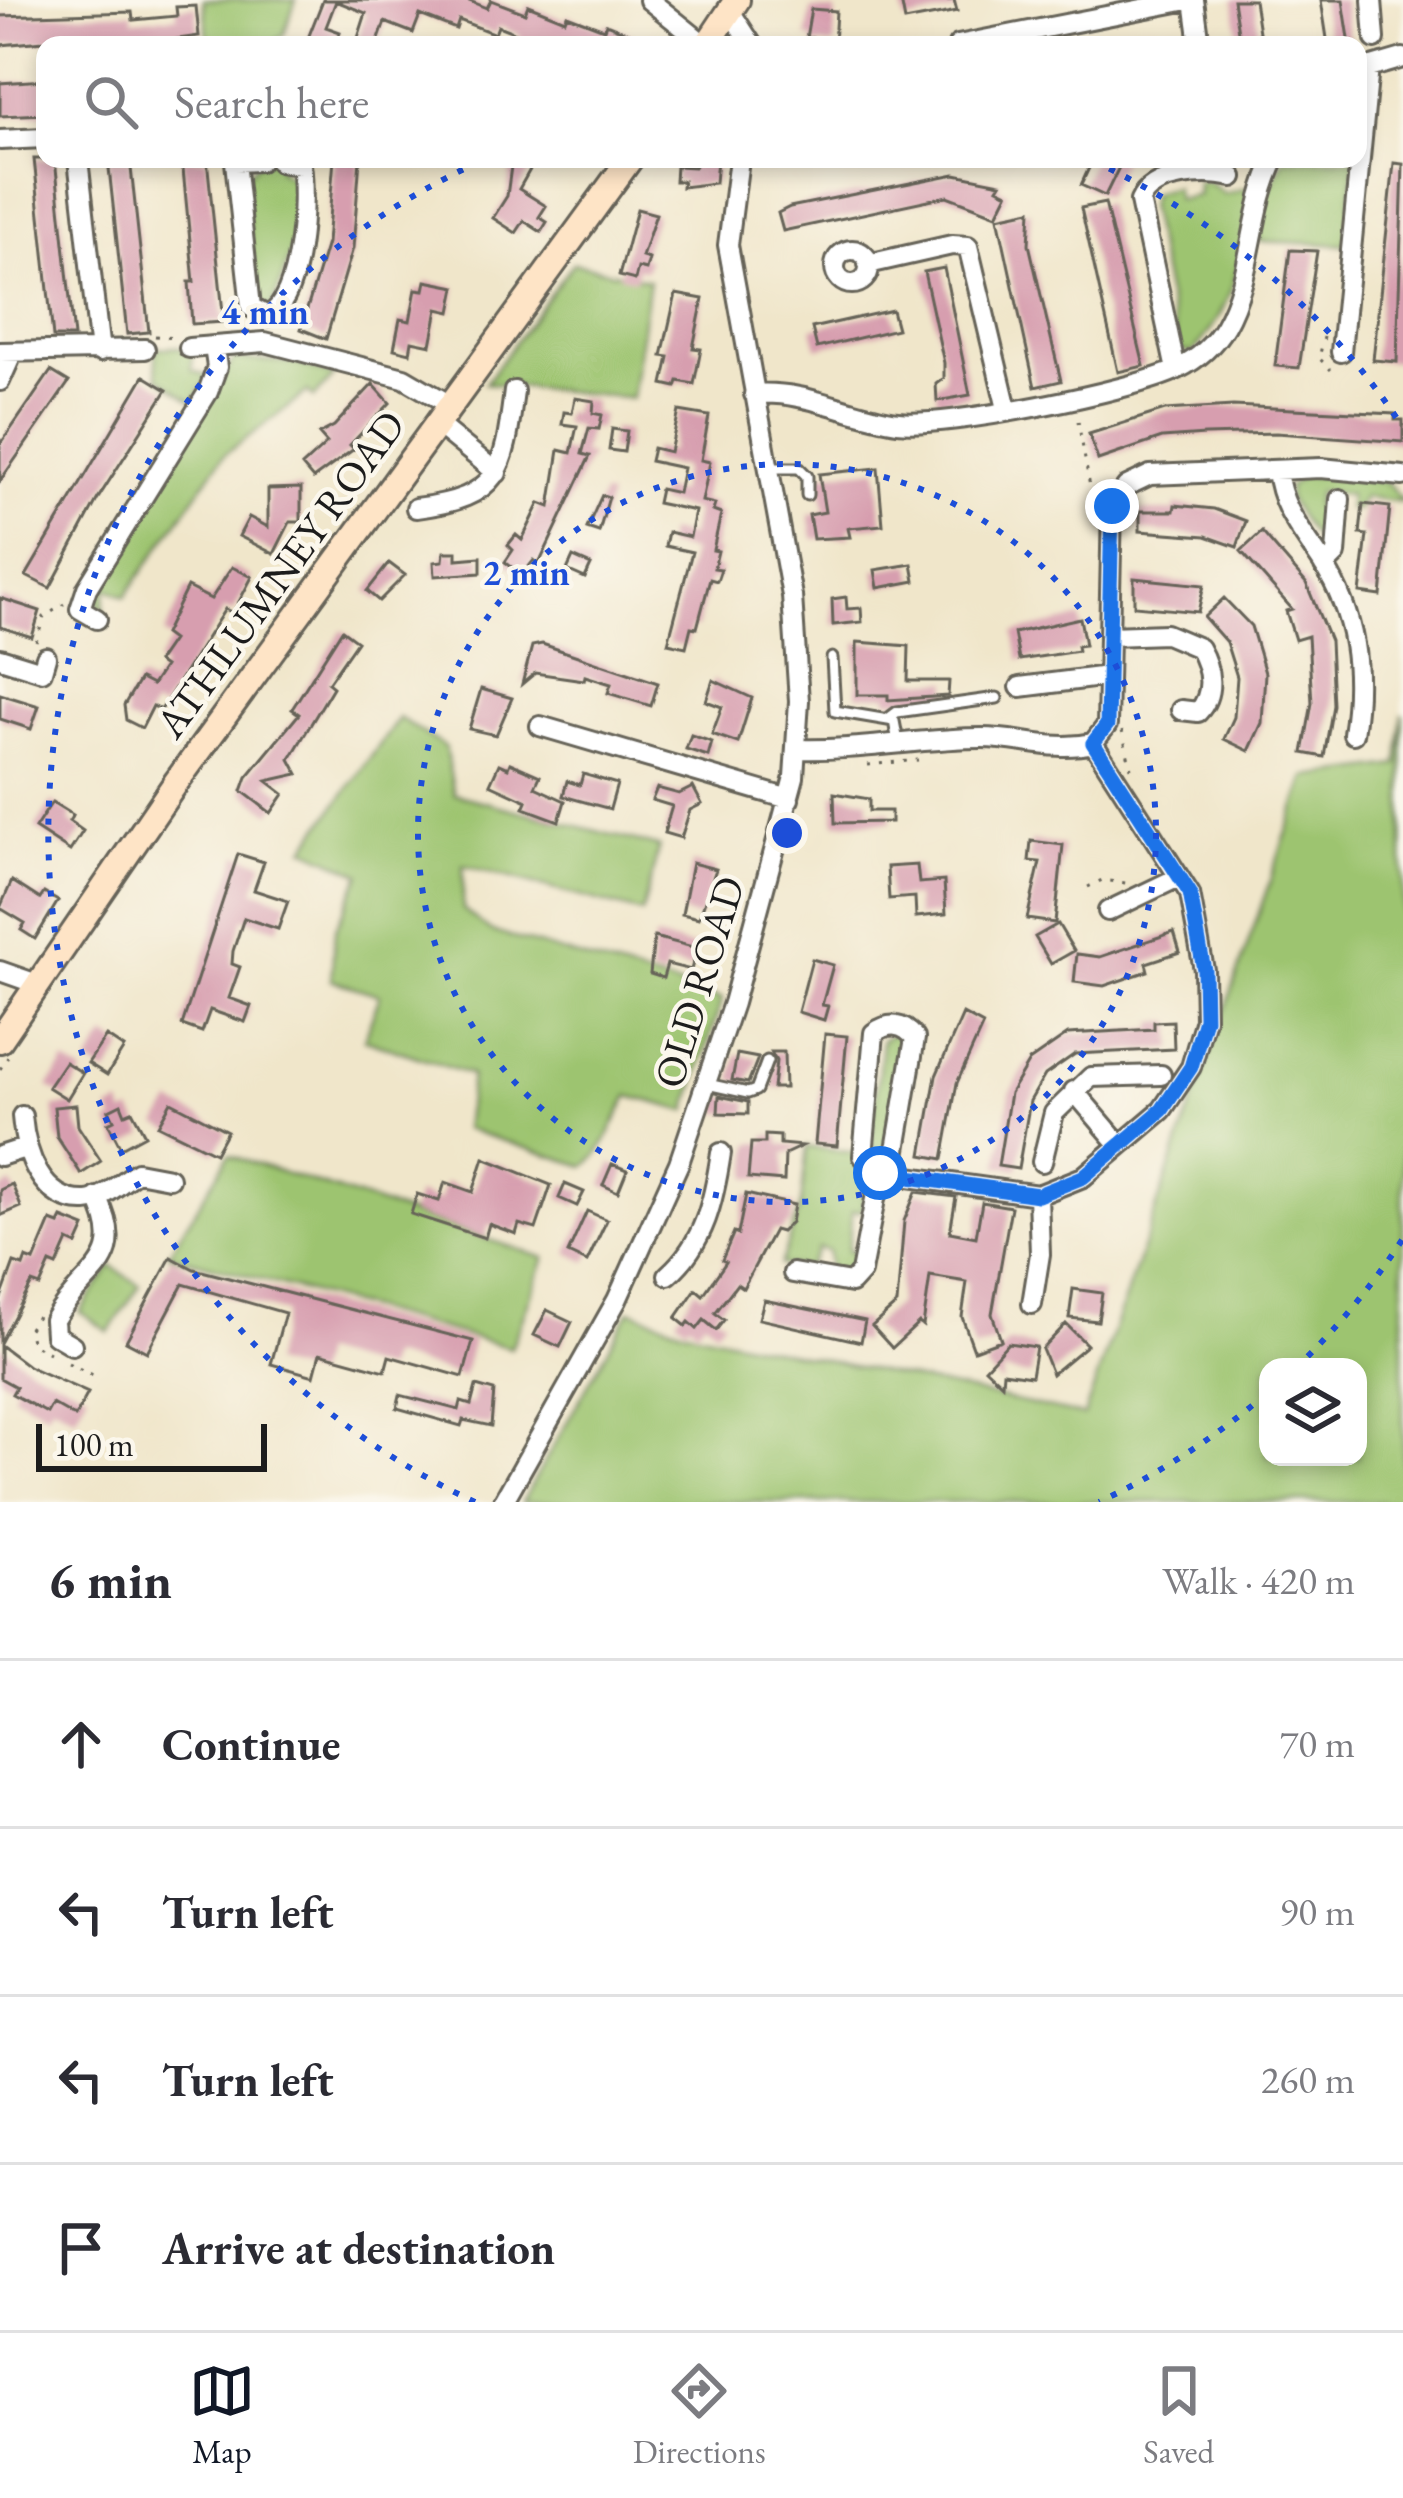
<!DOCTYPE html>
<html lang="en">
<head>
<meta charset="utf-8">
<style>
	:root { --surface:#fff; --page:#f7f7f7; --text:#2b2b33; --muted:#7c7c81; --line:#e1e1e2; --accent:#111827 }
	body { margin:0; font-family:"EB Garamond",serif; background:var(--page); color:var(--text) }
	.controls { position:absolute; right:36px; bottom:36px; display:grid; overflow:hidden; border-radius:24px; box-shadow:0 6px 18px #0003 }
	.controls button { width:108px; height:108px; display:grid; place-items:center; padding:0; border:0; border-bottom:3px solid var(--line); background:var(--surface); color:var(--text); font:60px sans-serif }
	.scale { position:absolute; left:36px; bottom:30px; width:231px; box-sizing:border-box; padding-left:12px; border:6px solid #1c1c1c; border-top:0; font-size:33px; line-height:42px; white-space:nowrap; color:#1c1c1c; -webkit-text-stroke:9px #fbf7ec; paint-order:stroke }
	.stop { position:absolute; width:36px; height:36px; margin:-27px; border:9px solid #1a73e8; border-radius:50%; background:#fff }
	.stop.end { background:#1a73e8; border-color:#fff; box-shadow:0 3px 12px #0008 }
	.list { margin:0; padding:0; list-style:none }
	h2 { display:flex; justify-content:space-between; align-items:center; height:156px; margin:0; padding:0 48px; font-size:51px }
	h2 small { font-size:39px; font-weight:400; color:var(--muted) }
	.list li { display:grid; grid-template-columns:78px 1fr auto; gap:36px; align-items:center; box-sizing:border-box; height:168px; padding:0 48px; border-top:3px solid var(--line) }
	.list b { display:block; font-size:45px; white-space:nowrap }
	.list em { font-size:39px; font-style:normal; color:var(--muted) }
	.icon { flex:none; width:66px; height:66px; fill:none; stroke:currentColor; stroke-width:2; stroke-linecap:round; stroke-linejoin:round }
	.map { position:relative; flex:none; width:1403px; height:1502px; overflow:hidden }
	.search { position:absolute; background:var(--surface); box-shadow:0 6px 18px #0003; left:36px; right:36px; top:36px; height:132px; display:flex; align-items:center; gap:30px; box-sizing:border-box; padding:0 42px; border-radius:24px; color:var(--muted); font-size:45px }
	.sheet { height:828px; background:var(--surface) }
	nav { display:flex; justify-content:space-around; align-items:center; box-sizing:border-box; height:168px; border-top:3px solid var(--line); background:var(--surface); font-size:33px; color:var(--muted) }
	nav a { display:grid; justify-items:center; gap:6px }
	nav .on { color:var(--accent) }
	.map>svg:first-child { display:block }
	.green { fill:#9dc46f; stroke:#5c7046; stroke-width:3; fill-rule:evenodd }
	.building { fill:#d79eaf }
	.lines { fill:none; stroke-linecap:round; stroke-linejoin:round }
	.service-casing { stroke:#666359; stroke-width:15 }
	.minor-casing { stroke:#666359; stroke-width:24 }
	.secondary-casing { stroke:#666359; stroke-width:30 }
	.path { stroke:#666359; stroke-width:3; stroke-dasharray:3 9; stroke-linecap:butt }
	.service { stroke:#fff; stroke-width:9 }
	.minor { stroke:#fff; stroke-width:18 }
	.secondary { stroke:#fee4c6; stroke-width:24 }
	.route { stroke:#1a73e8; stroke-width:15 }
	.ring { fill:none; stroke:#1d4ed8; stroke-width:6; stroke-dasharray:6 12 }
	.labels { text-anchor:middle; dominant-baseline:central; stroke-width:9; stroke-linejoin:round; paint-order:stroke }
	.street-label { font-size:42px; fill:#1c1c1c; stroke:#fbf7ec }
	.centre { fill:#1d4ed8; stroke:#fbf7ec; stroke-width:6 }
	.ring-label { font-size:36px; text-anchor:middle; font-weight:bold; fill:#1d4ed8; stroke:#fbf7ec; stroke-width:9; stroke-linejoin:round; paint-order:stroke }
</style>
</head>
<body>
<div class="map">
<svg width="1403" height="1502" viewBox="0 0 1403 1502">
	<rect width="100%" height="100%" fill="#fbf7ec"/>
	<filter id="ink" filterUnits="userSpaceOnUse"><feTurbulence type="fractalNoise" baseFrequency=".00833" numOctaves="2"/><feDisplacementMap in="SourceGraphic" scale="24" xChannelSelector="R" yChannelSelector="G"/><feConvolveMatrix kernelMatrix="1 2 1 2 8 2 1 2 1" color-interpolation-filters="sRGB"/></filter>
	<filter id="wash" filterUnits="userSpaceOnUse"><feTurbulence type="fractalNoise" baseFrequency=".004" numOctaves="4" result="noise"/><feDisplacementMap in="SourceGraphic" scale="48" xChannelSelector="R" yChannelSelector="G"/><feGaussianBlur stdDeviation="2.7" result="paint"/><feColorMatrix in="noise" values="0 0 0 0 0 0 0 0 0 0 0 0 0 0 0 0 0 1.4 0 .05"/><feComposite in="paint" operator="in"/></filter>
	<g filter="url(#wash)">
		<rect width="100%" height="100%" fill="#f0e6ca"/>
		<path class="green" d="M203,0H296L284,34L271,45H209Z
			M262,159H290L278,170L293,179C305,220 286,270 271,309L258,306L243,178Z
			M1284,159H1355L1346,245L1258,241L1264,201Z
			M1197,182H1209L1224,194L1246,188L1253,193C1240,256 1237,306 1191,354L1178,349L1148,205L1152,193L1174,187L1177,200L1198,195Z
			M573,263L649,280L632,398L485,383Z
			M177,347L192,353V370L208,376L193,402L158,377L155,348Z
			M234,359L295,363L334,376L314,398L308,392L224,455L125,597L106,588L103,613L93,597L131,524Z
			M1304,475L1387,482L1403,502L1364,497L1356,510L1348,509L1349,495L1318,491L1315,505L1328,508L1330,523L1324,536H1312L1288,500V487Z
			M1403,714V1502H522L630,1310L683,1329L1084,1416L1306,777L1398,765ZM1268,1367H1358V1457H1268Z
			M399,718L445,747L454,794L659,847L642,913L463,865V909L490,931L722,999L687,1111L629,1096L598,1155L585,1166L464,1129L471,1075L364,1039L380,995L331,980L335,930L361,874L305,848Z
			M895,1032L906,1038L887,1155L880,1158L871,1145L882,1040Z
			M807,1147L855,1153L866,1170L862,1211H852L848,1251L864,1253L850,1277L829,1272L828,1251L818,1248L807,1267L780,1265L801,1204Z
			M229,1155L545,1258L511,1348L168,1254Z
			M111,1266L140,1285L109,1332L80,1312Z"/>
		<g id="blocks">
			<path class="building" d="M323,0H467L487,8L491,0L525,13L528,5L565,20L567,15L604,29L606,24L656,44L517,45L521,35L498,26L495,34L459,20L456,29L420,15L413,33L385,22L377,45H369L357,41L366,13L336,1L326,27L340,32L336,45H328L308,38Z
				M901,0H954L957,11L905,21Z
				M1233,0H1254L1261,45H1240Z
				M1321,0H1343L1350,45H1328Z
				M196,6L199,36L137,45H118V39L78,43V38L0,45V16L132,12L133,20L177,16L176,7Z
				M811,9L836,11L834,45H812V38H806Z
				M45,80V114L0,116V83Z
				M34,159H55L74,337H53Z
				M108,159H130L149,332L127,334Z
				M182,159H207L224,322L192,324L189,282H194Z
				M334,159H360L353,248L326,339L301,329L327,243Z
				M512,159H536L519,189L546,206L539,217L547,222L541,232L524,221L516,233L493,218L507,196Z
				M699,159H717L715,183L682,187L683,181H675L676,166L694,167Z
				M1093,159H1123L1105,196L1081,185Z
				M1394,163L1403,164L1397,362L1373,360Z
				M955,174L1001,183L998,188L1008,193L997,215L947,196L783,231L778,213L790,207Z
				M1105,203L1144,366L1118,372L1081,208Z
				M637,209L656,214L642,257L649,259L646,270L638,268L635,280L619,276Z
				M1031,210L1029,244L1061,381L1035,387L998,217Z
				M1290,250L1317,251L1299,368L1275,366Z
				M944,268L970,395L937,401L936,384L944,378V363L924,272Z
				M426,281L456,287L451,312L438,309L431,345L412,341L410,353L394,349L400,319L410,321L416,289L424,290Z
				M676,294L703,299L693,348L701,349L694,384L678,381L676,387L663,384L669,357L662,356Z
				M892,310L897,329L817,348L812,328Z
				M51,371L69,382L0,481V445Z
				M144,376L167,390L97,500L50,588L26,576Z
				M373,384L390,403L350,445L354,449L313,479L302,466L327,443L319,434L334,426Z
				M575,398L594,401L593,413L602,415L599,429L589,428L582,454L590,456L539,564L534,560L522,575L505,562L513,550L508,545L516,535L522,540L540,503L550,507L559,450L571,453L577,426L562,424L564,412L572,413Z
				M1233,406L1395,414V420H1403V442L1276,433L1205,435L1162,438L1098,460L1089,434L1165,410Z
				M679,411L709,416L701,460L710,462L702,501L715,504L713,511L721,514L713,550L718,551L714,568L721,569L717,581L710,579L697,628L691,627L686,647L668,643L692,552L665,546L668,532L690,537L695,511L657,503L660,489L678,493L683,468L650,461L653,448L670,452Z
				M612,429L627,431L624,452L609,450Z
				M878,468L883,525L848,528L850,537L813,539L809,515L825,512L819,474Z
				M301,488V522H290L274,554L239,536L249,517L268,527V489Z
				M602,495L609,497L599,532L587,528Z
				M1363,504L1390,507L1381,596L1360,593L1367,535L1360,534Z
				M1175,505L1214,509L1246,521L1237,547L1206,536L1140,531V511H1174Z
				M1262,532L1306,583L1330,641L1333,705L1324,757L1303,753L1312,703L1308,636L1295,640L1286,611L1292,609L1241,551Z
				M444,552H457V559L481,557V573L435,576L434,562L443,561Z
				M573,557L591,565L585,578L567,570Z
				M389,563L405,575L379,601L367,591Z
				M912,564L915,581L878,588L875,570Z
				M232,567L252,577L233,613L225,609L161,710L153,706L142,728L126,720L124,705L140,679L152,685L164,667L157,662L172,640L164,634L187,587L211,599Z
				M1134,578L1204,585L1198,612L1134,606Z
				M846,597L847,609L861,608L862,622L833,625L832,599Z
				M0,598L40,611L32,637L0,627Z
				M1224,598L1251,626L1265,673L1262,723L1249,751L1224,739L1234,717L1237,677L1226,642L1204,617Z
				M1080,618L1085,645L1077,646L1078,651L1019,660L1014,633Z
				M342,630L357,641L328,683L333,687L290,759L298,774L267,781L284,794L271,813L242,791L247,777L299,714L292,709Z
				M857,642L909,646L908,681H949L948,696L888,700V695H857Z
				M542,644L658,683L651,706L608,693L611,684L585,676L584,680L535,673L522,684L532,646Z
				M713,680L752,698L738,743L712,734L722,707L706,701Z
				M481,689L512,698L496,735L469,729Z
				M0,694L39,706L31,729L0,719Z
				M691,735L712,742L708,756L686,749Z
				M510,763L540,776L535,787L565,801L559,821L524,808L527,801L490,784L499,764L508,768Z
				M583,774L617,784L610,809L563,796L567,781L580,785Z
				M693,787L702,804L690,810L681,838L664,833L672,806L652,800L657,788L679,794Z
				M834,793L869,799V811H891V822L835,823Z
				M52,802L73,815L69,821L83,831L70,851L35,828Z
				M1031,841L1063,845L1055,923L1027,919L1040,862L1029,861Z
				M238,854L264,862L254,890L288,901L278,929L244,918L233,951L232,964L240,967L229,998L251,1006L245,1022L210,1010L202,1032L182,1025Z
				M692,863L716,869L699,918L682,914Z
				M917,865L919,883L944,881L946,914L916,917L915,897L889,899L887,867Z
				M12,881L40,899L44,893L58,901L35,939L21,930L25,923L0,908Z
				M1058,924L1074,951L1051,964L1035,937Z
				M1174,932L1180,952L1146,963L1148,971L1104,986L1074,982L1077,954L1100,957Z
				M654,937L697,948L691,970L667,964L663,978L650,974Z
				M812,959L833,965L822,1005L828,1006L824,1020L798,1012Z
				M963,1014L983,1025L957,1083L943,1159L922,1155L936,1076Z
				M1173,1021L1174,1049L1075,1054L1045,1075L1030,1101L1018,1169L998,1166L1010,1093L1029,1061L1068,1034L1154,1029V1022Z
				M825,1034L847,1036L837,1146L815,1144Z
				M106,1036L124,1048L107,1075L88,1063Z
				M784,1052L785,1088H773L776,1061L771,1052Z
				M737,1054L758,1058L748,1083L732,1080Z
				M65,1062L83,1073L67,1099L48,1087Z
				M719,1096L748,1102V1114L718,1113Z
				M171,1102L227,1131L215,1153L158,1125Z
				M121,1104L125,1114L132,1111L145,1135L121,1148L108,1123L114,1120L109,1110Z
				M76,1105L78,1126L101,1161L81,1174L57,1137L54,1107Z
				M765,1135L780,1136V1144L802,1146L785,1154L784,1181L748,1178L751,1143H765Z
				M484,1158L551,1185L536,1229L519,1224L516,1234L489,1224L485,1238L411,1214L417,1194L439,1201L445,1182L473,1192Z
				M612,1164L627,1170L618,1192L603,1185Z
				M12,1184L21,1207L0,1216V1190Z
				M565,1184L584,1192L577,1206L559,1198Z
				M916,1192L956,1197L950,1232L976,1237L982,1202L1011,1207L992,1314L1001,1340L974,1350L962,1317L967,1282L930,1276L923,1326L919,1323L892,1348L872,1326L897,1304L904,1221Z
				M746,1194L794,1205L791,1222L781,1232L774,1230L743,1288L737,1284L715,1313L724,1320L716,1330L704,1320L697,1329L689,1322L686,1326L676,1318L696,1289L703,1295L726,1262L722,1260L734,1232L738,1234Z
				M587,1211L607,1220L587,1262L568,1253Z
				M62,1218L85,1227L77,1245L68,1241L57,1266L50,1263L40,1286L32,1283L0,1343V1301L14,1263L23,1266L26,1258L34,1261L51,1221L59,1224Z
				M171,1257L194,1269L473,1341L463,1377L389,1356L385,1371L320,1353L314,1376L271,1364L285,1313L183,1284L147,1352L126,1341Z
				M1073,1289L1102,1293L1098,1321L1069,1318Z
				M764,1300L865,1321L861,1342L759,1319Z
				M547,1310L572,1322L560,1347L534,1335Z
				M1066,1324L1087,1345L1052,1374L1042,1349Z
				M1008,1343L1036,1347L1031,1376L1003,1372L1002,1384L985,1368Z
				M0,1345L28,1366L88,1393L75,1417L52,1404L47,1413L12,1394L16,1387L0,1378Z
				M476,1386L494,1391L491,1426L463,1420L461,1426L397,1408L400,1395L459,1410L461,1402L471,1405Z"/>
		</g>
	</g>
	<g filter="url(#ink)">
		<use href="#blocks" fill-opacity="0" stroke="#666359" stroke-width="3"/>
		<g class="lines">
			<g class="service-casing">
				<path id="service" d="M769,468H799L807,476V495
					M832,658L835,711L894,721L898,742
					M889,718L897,712L997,698
					M707,1084L748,1093L756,1090L767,1061"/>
			</g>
			<g class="minor-casing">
				<path id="minor" d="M649,0L705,45
					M1194,0L1200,45
					M1372,0L1375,39
					M730,11L752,45
					M958,45L1188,0
					M1362,70L1403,58
					M0,140L45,138
					M78,159L100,352
					M260,161L235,162L251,307L267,316C302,302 306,198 301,165L280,162
					M835 267a17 17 0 1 1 34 0a17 17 0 1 1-34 0Z
					M868,264L952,245L968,246L1007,409
					M189,348L265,342L404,378L452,406
					M0,352L145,349
					M1341,352L1369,67
					M1176,370L1140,201C1152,173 1206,171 1233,177
					M0,381L13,352
					M754,394C806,390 848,415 898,422C946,428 1133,391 1178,369C1198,359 1214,345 1225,326C1254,275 1249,212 1275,159
					M438,425L497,473
					M1277,470C1281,508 1301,530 1322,562C1356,615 1363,671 1353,734
					M416,508C502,497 504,470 514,391
					M1324,566L1336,554L1340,499
					M97,619L80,609L87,588L208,392L217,367L214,347
					M1109,636L1166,634L1199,648C1211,669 1215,694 1198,712L1181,710
					M0,658L42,671L46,657
					M1020,687L1108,676
					M540,726L789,799
					M797,749C860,751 921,738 982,738C1021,738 1053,752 1093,743L1107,725L1112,506L1127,486L1150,475L1321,468L1403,476
					M1108,911L1179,877
					M0,971L37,984
					M1074,1091L1120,1145
					M22,1116C25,1152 41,1203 86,1201C102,1200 123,1181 137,1172L169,1178
					M0,1156L25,1148
					M1042,1162L1054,1113L1091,1077L1161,1075
					M880,1173L863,1156L874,1033C889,1022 903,1023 915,1038L892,1173
					M793,1273L851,1283L861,1272L880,1173L1038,1195L1083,1177L1162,1110L1191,1067L1205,1019L1204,970L1190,894L1093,743
					M668,1275C705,1243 714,1199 721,1153
					M1032,1304L1040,1254L1038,1195
					M72,1345L55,1335L54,1320C83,1269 131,1265 97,1197
					M503,1502L617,1300L679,1163L733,1003L794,777L799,701L792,596L728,245L739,159"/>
			</g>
			<g class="secondary-casing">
				<path id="secondary" d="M707,45L737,0
					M0,1040L177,781L630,159"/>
			</g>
			<path class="path" d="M155,336L175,338
				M1324,337L1319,358L1331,370
				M1078,421L1090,487L1102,495
				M36,642L44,617L64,604
				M1122,731L1131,768
				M868,765L918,760
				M1088,887L1102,880L1126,883
				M0,1069L8,1057
				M37,1316L28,1330L32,1344L49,1353
				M68,1363L99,1378"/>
			<use href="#service" class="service"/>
			<use href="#minor" class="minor"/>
			<use href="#secondary" class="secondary"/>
		</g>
	</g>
	<g class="lines" filter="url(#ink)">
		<path class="route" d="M880,1173L1038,1195L1083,1177L1162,1110L1191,1067L1205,1019L1204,970L1190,893L1093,743L1107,725L1112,506"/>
	</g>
	<g class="ring">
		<circle cx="787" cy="833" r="369"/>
		<path d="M1402 1240A738 738 0 0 1 1300 1364M1266 1394A738 738 0 0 1 1099 1502M475 1502A738 738 0 0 1 481 161M1093 161A738 738 0 0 1 1402 426"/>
	</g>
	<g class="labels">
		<g class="street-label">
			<text transform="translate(280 574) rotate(-54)">ATHLUMNEY ROAD</text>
			<text transform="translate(699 982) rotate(-73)">OLD ROAD</text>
		</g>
	</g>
	<circle cx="787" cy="833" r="18" class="centre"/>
	<g class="ring-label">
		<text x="265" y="324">4 min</text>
		<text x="526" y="585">2 min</text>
	</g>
</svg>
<div class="controls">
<button><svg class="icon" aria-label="layers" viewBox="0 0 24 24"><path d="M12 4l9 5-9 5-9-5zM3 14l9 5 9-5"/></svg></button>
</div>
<div class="scale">100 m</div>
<div class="stop" style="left:880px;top:1173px"></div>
<div class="stop end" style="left:1112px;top:506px"></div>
<div class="search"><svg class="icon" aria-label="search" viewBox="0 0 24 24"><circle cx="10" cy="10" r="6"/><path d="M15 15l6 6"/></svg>Search here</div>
</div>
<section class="sheet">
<h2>6 min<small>Walk · 420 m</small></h2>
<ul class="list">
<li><svg class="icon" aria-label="ahead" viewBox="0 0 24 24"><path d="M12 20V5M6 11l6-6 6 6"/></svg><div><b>Continue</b></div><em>70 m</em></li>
<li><svg class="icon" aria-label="left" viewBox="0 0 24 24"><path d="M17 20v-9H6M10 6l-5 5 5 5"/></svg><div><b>Turn left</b></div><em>90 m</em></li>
<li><svg class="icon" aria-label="left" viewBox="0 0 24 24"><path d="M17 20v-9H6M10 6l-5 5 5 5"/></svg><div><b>Turn left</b></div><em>260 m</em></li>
<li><svg class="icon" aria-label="arrive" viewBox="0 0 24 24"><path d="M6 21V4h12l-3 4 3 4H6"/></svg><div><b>Arrive at destination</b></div></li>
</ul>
</section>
<nav>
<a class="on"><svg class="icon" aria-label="map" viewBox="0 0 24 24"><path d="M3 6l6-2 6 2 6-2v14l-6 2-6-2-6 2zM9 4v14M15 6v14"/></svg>Map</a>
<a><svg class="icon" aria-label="directions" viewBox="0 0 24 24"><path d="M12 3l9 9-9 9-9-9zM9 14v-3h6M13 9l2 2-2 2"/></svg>Directions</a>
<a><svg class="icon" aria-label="saved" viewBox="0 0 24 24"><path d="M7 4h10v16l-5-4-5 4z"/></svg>Saved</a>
</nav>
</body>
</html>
